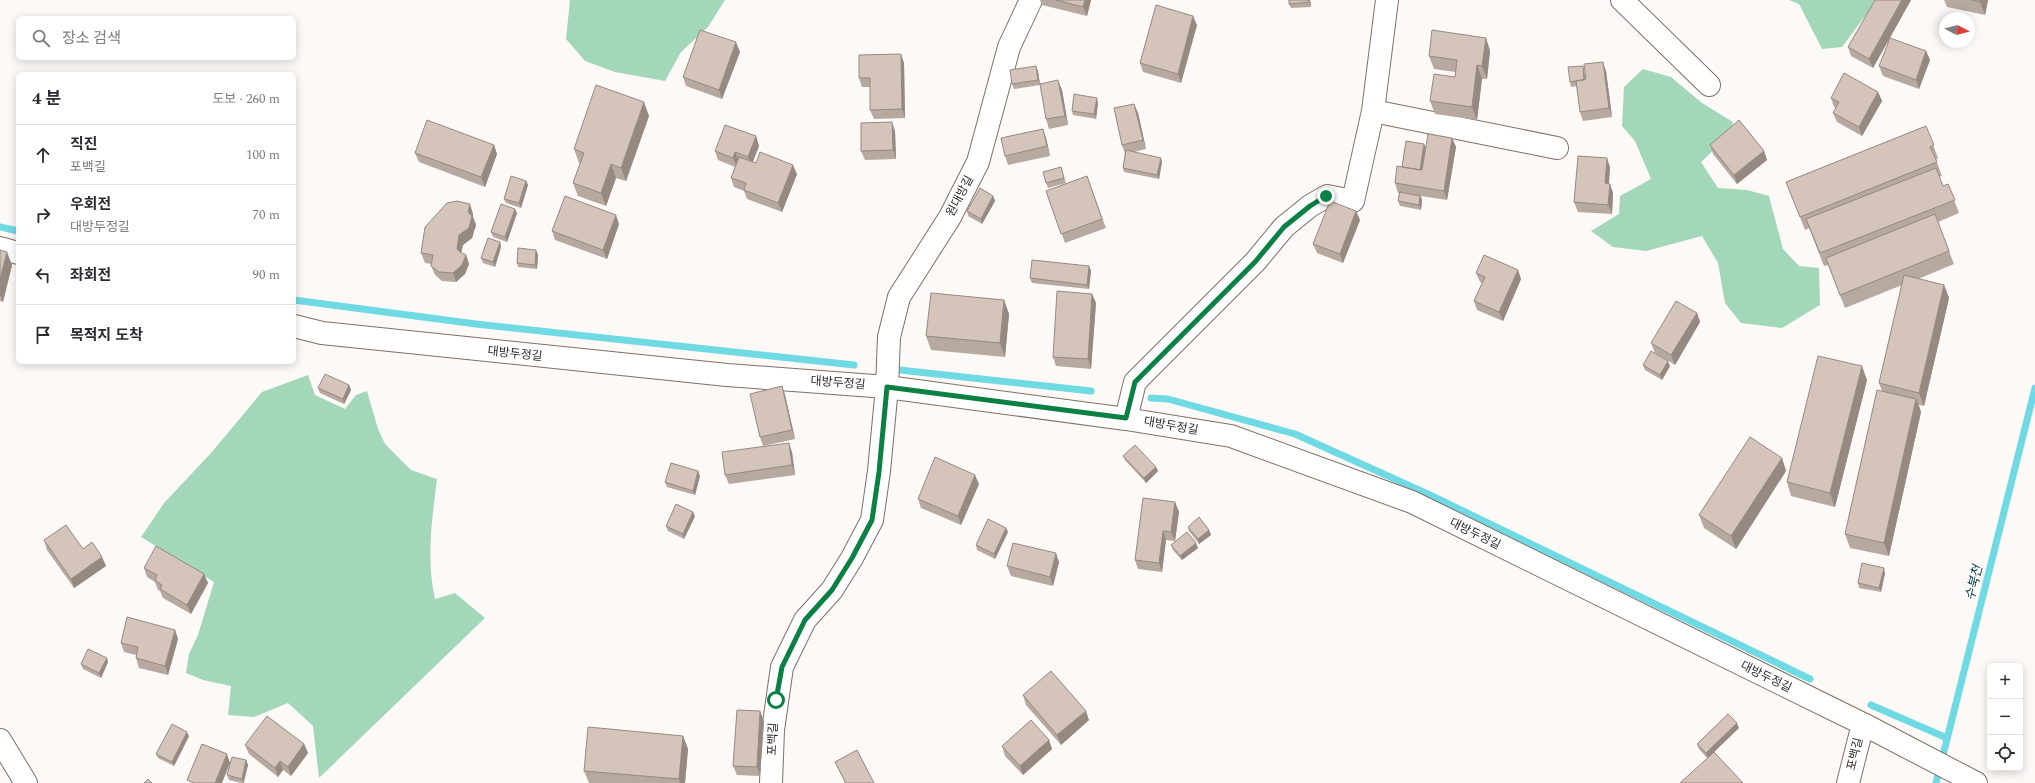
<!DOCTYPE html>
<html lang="ko">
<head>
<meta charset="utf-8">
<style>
	:root { --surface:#fff; --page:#f7f7f7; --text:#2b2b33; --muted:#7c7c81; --line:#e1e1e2 }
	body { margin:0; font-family:Spectral,"Noto Sans KR",serif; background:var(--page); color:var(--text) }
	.controls { position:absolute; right:12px; bottom:12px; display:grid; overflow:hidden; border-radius:6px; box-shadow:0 2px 10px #0003 }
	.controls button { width:36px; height:36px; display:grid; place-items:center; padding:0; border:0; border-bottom:1px solid var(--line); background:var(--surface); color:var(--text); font:20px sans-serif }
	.compass { position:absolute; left:1939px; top:12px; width:36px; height:36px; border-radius:50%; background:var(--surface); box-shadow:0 2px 10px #0003; rotate:97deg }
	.stop { position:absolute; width:12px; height:12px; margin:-9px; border:3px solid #0b8043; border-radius:50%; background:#fff }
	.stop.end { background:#0b8043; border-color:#fff; box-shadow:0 1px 4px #0008 }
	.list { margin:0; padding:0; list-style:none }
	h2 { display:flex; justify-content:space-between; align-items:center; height:52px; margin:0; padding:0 16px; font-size:17px }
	h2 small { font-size:13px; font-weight:400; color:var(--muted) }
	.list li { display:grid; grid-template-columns:26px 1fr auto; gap:12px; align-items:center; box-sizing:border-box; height:60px; padding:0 16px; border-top:1px solid var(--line) }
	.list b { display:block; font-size:15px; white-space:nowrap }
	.list p { margin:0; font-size:13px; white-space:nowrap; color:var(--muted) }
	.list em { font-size:13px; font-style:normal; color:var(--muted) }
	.icon { flex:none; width:22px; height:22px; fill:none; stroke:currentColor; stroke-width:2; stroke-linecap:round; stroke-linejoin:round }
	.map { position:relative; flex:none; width:2035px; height:783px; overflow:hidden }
	.search { position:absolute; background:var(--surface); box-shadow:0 2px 10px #0003; left:16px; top:16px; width:280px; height:44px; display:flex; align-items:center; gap:10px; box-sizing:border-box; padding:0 14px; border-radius:6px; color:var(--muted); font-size:15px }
	.panel { position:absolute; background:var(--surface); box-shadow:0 2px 10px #0003; left:16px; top:72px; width:280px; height:292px; border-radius:6px }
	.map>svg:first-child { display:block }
	.green { fill:#a2d7b9 }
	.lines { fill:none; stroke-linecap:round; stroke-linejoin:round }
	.stream { stroke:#6fdae4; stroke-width:7 }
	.minor-casing { stroke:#7f7067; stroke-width:24 }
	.minor { stroke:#fff; stroke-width:22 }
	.wall { fill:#b7a9a0 }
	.shaded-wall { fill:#958982 }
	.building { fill:#d5c4ba; stroke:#958982 }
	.route { stroke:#0b8043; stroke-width:5 }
	.labels { text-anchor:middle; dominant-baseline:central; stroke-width:3; stroke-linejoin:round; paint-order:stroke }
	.street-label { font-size:12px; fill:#302926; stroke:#fff }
	.water-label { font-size:13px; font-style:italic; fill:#03393d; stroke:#fff }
</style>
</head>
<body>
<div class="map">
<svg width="2035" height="783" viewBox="0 0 2035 783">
	<rect width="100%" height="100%" fill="#fdf9f7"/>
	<path class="green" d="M570,0H725L708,27L681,52L665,81L615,72L585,61L566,39Z
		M1789,0H1877L1842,47L1822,49L1799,4Z
		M1643,69L1671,77L1702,103L1733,122L1730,135L1701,162L1718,188L1747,190L1769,196L1783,249L1799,266L1819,268L1820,305L1782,328L1741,323L1725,303L1718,263L1702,236L1646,251L1613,247L1591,231L1619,214L1620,196L1651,179L1635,141L1622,126L1624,87Z
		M308,375L315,395L345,409L356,395L367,391L378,429L385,444L411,470L437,479C432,519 426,559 435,599L455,593L485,618L319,778L313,726L288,703L254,717L228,715L231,686L203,680L186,673L189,654L198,635L214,582L141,537L164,503L211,453L262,392Z"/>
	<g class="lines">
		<path class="stream" d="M0,227L18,231
			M294,300L476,324L854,365
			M900,370L1091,391
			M1151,398L1168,399L1295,434L1430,495L1810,679
			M1871,705L1947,738
			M1936,783L2035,388"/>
		<g class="minor-casing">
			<path id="minor" d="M1622,0L1709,85
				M1373,111L1557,148
				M0,248L18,253
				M294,326L322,333L727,375L887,387L1126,419L1231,436L1412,502L1863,724L1976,783
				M1126,419L1135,382L1255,262L1284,227L1310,206L1327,196L1353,201L1373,111L1387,0
				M0,740L26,783
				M771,783L773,730L782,667L805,620L832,590L852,558L872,520L879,471L887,387L889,337L899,297L950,217L978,162L1009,47L1031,0
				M1848,783L1863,724"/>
		</g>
		<use href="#minor" class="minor"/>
	</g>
	<path class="wall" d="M1040,0H1091L1087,16L1042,5Z
		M1310,0L1311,7L1291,8L1289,4Z
		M1875,0H1911L1873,68L1851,56L1848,47Z
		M1944,0H1988L1985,15L1947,7Z
		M1197,25L1181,83L1143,72L1140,63Z
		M1486,38L1490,51L1487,79H1482L1477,120L1435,114L1430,101L1455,77V72L1434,69L1429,56Z
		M1926,51L1930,60L1919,89L1883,76L1879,66Z
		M740,52L722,99L686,86L683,77Z
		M904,63L905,118L874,119L870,110V87H862L859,78Z
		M1584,70L1585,79L1606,71L1612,117L1583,121L1580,112L1577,86L1571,87L1570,82Z
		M1038,71L1040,84L1062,90L1068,125L1049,129L1046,119L1040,85L1014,89L1012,84Z
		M1878,92L1882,101L1862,136L1837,122L1833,113L1836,108L1834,107L1831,98Z
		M1098,103L1096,119L1073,115L1072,111Z
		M1134,104L1138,113L1146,149L1134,152L1162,162L1159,179L1124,172L1123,168L1125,154L1122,145Z
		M649,116L626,181L616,178L606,206L578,196L573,183L580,163H579L574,149Z
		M1926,126L1938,158L1936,160L1942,176L1939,177L1943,186L1948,184L1959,213L1938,222L1954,264L1918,279L1944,285L1949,298L1924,406L1919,405L1921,412L1889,556L1850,548L1845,534L1882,391L1879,383L1902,285L1845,308L1828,265L1824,266L1809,228L1805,230L1786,182Z
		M1043,129L1046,138L1050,156L1008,165L1005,156Z
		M895,131L896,159L865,160L861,151Z
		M756,136L759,146L753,162L797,174L782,212L747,199L744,191L734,187L731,178L735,167L718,160L715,151Z
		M1452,138L1456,147L1447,200L1421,196L1422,200L1421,210L1400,206L1398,201L1399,193H1398L1395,183L1402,167L1426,147Z
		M494,145L497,154L485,187L419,162L415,153Z
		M1710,145L1764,151L1767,160L1737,184L1713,154Z
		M1061,167L1066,183L1048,188L1046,183Z
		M1610,167L1609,184L1613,193L1612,214L1578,212L1574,202Z
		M1087,176L1106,228L1065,243L1046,191Z
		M526,181L528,185L521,208L506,203L504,199Z
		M993,196L995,201L982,224L968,216L967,211Z
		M1356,211L1360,220L1343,263L1317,253L1313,244Z
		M517,213L507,242L493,237L491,232Z
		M473,214V217L476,225L472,238L463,245L461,253L466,255L469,264L465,274L456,282L442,281L435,275L431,266L432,264L425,263L421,253Z
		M619,224L607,259L555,240L552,231Z
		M500,242L501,247L495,267L483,263L481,258Z
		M0,250L12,265L3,302L0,301Z
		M536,250L538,255L537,269L518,267L517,263Z
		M1089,266L1091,271L1089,289L1032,283L1030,278Z
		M1518,270L1521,279L1503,321L1477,310L1474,301L1482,283L1480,282L1476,273Z
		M1092,294L1096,303L1091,369L1056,366L1053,357Z
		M1004,300L1009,314L1005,357L931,350L926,336Z
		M1697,313L1700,322L1675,365L1655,353L1651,343Z
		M1643,365L1670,366L1662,380L1645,370Z
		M1867,380L1835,507L1791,496L1787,482Z
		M349,385L351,390L344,404L320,393L318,388Z
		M782,386L785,395L795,439L763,446L792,452L795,475L729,484L725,475L763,446L760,437Z
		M1123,456L1156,467L1158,471L1146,483L1125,460Z
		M1782,458L1786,471L1736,549L1704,528L1699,515Z
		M700,476L695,495L667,487L665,482Z
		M979,484L961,525L921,508L918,499Z
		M1175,502L1179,512L1175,541L1166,540L1162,572L1138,569L1135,560Z
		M695,516L684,539L668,531L666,526Z
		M1188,527L1209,530L1211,535L1199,544L1189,531Z
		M1006,528L1008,532L995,559L977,550L976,545Z
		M44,540L83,549L106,566L74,588L47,550Z
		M1171,545L1198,548L1182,560L1173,550Z
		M1059,562L1053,586L1011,576L1007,566Z
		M144,568L204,574L208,583L191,614L163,598L160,591L158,590L155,582L147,577Z
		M1885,573L1881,592L1859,588L1858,583Z
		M175,630L178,639L168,675L139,668L136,658V655L124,652L121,643Z
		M108,662L101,678L83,669L81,664Z
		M1023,695L1089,720L1061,745L1026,705Z
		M764,721L760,776L737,775L733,766Z
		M1739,728L1707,758L1699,749L1697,744Z
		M189,736L174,766L158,758L156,754Z
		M683,736L688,749L685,783H589L584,771Z
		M1049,740L1052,749L1023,775L1005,756L1002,746Z
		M304,744L308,753L291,776L283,770L278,777L249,754L245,745Z
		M246,760L248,765L244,783H241L229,780L227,775Z
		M835,762L874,783H845Z"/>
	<path class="shaded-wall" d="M1085,0H1091L1087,16L1083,7Z
		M1309,0H1310L1311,7L1309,2Z
		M1902,0H1911L1873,68L1869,59Z
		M1980,0H1988L1985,15L1980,2Z
		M1193,16L1197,25L1181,83L1178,74Z
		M1486,38L1490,51L1487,79L1482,66Z
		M736,42L740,52L722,99L719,90Z
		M1926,51L1930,60L1919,89L1916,80Z
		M901,54L904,63L905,118L902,109Z
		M1603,62L1606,71L1612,117L1609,108Z
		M1477,65L1482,79L1477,120L1472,107Z
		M1036,66L1038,71L1040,85L1038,80Z
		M1583,66L1584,70L1586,85L1584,81Z
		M1058,80L1062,90L1068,125L1065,116Z
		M1878,92L1882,101L1862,136L1859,127Z
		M1097,98L1098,103L1096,119L1094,114Z
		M644,102L649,116L626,181L621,168Z
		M1134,104L1138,113L1146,149L1143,140Z
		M892,122L895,131L896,159L893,150Z
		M1043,129L1046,138L1050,156L1047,146Z
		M756,136L759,146L751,166L748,157Z
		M1452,138L1456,147L1447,200L1444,191Z
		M1424,144L1426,148L1422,176L1420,171Z
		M494,145L497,154L485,187L481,177Z
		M1764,151L1767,160L1737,184L1734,175Z
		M735,152L739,161L737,167L733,158Z
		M1161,158L1162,162L1159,179L1157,175Z
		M1607,158L1610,167L1608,192L1605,183Z
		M611,164L616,178L606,206L601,193Z
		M793,165L797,174L782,212L778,203Z
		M526,181L528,185L521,208L519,203Z
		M1610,184L1613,193L1612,214L1608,205Z
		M993,196L995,201L982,224L981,219Z
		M1420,196L1422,200L1421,210L1419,205Z
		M470,204L473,214V217L476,225L472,238L463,245L460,258L457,249L459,235L468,212Z
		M515,209L517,213L507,242L505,237Z
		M1356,211L1360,220L1343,263L1340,254Z
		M616,215L619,224L607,259L603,250Z
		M500,242L501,247L495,267L493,262Z
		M536,250L538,255L537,269L535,265Z
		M7,252L12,265L3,302L0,295V279Z
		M466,255L469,264L465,274L456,282L453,273Z
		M1089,266L1091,271L1089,289L1087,285Z
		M1518,270L1521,279L1503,321L1499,312Z
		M1944,285L1949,298L1924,406L1919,393Z
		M1092,294L1096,303L1091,369L1088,359Z
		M1004,300L1009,314L1005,357L1000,343Z
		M1697,313L1700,322L1675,365L1671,355Z
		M1668,361L1670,366L1662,380L1660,375Z
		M1862,366L1867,380L1835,507L1830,493Z
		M349,385L351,390L344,404L343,399Z
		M782,386L785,395L795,439L792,430Z
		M1916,399L1921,412L1889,556L1884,543Z
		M789,443L792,452L795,475L792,465Z
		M1782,458L1786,471L1736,549L1731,536Z
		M1156,467L1158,471L1146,483L1144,478Z
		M698,471L700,476L695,495L693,491Z
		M975,475L979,484L961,525L958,516Z
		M1175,502L1179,512L1175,541L1171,532Z
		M693,512L695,516L684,539L683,534Z
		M1006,528L1008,532L995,559L994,554Z
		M1209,530L1211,535L1199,544L1198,539Z
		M1163,531L1166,540L1162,572L1159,563Z
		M1196,543L1198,548L1182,560L1180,556Z
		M1056,553L1059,562L1053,586L1050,577Z
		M102,557L106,566L74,588L71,579Z
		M1884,568L1885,573L1881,592L1879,588Z
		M204,574L208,583L191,614L187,605Z
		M175,630L178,639L168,675L165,666Z
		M107,658L108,662L101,678L99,673Z
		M760,711L764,721L760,776L757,767Z
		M1086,711L1089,720L1061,745L1057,735Z
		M1737,723L1739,728L1708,758L1706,753Z
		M187,732L189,736L174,766L172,762Z
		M683,736L688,749L685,783H680L679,779Z
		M1049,740L1052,749L1023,775L1020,766Z
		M304,744L308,753L291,776L288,767Z
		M227,754L230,763L222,783H215Z
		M246,760L248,765L243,783L242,779Z
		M280,761L283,770L278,777L275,768Z"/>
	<path class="building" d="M1056,0H1085L1083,7Z
		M1289,0H1309V2L1289,4Z
		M1875,0H1902L1869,59L1848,47Z
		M1972,0H1980V2Z
		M1156,5L1193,16L1178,74L1140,63Z
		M700,30L736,42L719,90L683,77Z
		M1432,30L1486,38L1482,66L1477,65L1472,107L1430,101L1434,74L1455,77L1457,60L1429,56Z
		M1890,38L1926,51L1916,80L1879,66Z
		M901,54L902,109L870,110V78H859V55Z
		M1603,62L1609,108L1580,112L1576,81L1586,79L1584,64Z
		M1036,66L1038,80L1012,84L1010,70Z
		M1583,66L1584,80L1576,81L1570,82L1568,67Z
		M1844,73L1878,92L1859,127L1833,113L1839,102L1831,98Z
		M1058,80L1065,116L1046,119L1040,84Z
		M596,85L644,102L621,168L611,164L601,193L573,183L584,153L574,149Z
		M1074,94L1097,98L1094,114L1072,111Z
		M1134,104L1143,140L1122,145L1114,108Z
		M427,120L494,145L481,177L415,153Z
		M1739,120L1764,151L1734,175L1710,145Z
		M892,122L893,150L861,151V123Z
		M725,125L756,136L748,157L735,152L733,158L715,151Z
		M1926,126L1934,145L1930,147L1937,162L1800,217L1786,182Z
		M1043,129L1047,146L1005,156L1001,138Z
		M1428,134L1452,138L1444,191L1395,183L1397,166L1422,170Z
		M1406,141L1424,144L1420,170L1402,167Z
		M1126,150L1161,158L1157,175L1123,168Z
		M760,152L793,165L778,203L744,190L746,183L731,178L739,157L756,163Z
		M1578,156L1607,158L1605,183L1610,184L1608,205L1574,202Z
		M1061,167L1064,178L1046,183L1043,172Z
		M1936,168L1943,186L1948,184L1955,200L1820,253L1806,219Z
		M511,176L526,181L519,203L504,199Z
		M1087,176L1102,219L1061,234L1046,191Z
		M980,188L993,196L981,219L967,211Z
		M1400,192L1420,196L1419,205L1398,201Z
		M565,196L616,215L603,250L552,231Z
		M457,201L470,204L468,212L472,216L469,228L459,235L457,249L460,252L466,255L462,265L453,273L439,272L431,266L433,255L421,253L425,227L447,203Z
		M1330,201L1356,211L1340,254L1313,244Z
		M501,204L515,209L505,237L491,232Z
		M1935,214L1949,251L1840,295L1826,258Z
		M488,238L500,242L493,262L481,258Z
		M518,248L536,250L535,265L517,263Z
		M0,250L7,252L0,279Z
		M1484,255L1518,270L1499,312L1474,301L1485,277L1476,273Z
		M1032,260L1089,266L1087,285L1030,278Z
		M1904,275L1944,285L1919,393L1879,383Z
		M1057,291L1092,294L1088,359L1053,357Z
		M931,293L1004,300L1000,343L926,336Z
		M1676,301L1697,313L1671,355L1651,343Z
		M1651,351L1668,361L1660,375L1643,365Z
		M1818,356L1862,366L1830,493L1787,482Z
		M325,374L349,385L343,399L318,388Z
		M782,386L792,430L760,437L750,394Z
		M1877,390L1916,399L1884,543L1845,534Z
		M1750,437L1782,458L1731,536L1699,515Z
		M789,443L792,465L725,475L722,452Z
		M1135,445L1156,467L1144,478L1123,456Z
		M935,457L975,475L958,516L918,499Z
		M671,463L698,471L693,491L665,482Z
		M1143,498L1175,502L1171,532L1163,531L1159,563L1135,560Z
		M676,504L693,512L683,534L666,526Z
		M1199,517L1209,530L1198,539L1188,527Z
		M988,519L1006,528L994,554L976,545Z
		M66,525L83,549L92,542L102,557L71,579L44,540Z
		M1187,532L1196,543L1180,556L1171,545Z
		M1013,543L1056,553L1050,577L1007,566Z
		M156,546L204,574L187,605L160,589L162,585L155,580L157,575L144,568Z
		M1862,563L1884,568L1879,588L1858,583Z
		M127,617L175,630L165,666L136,658L138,647L121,643Z
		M88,649L107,658L99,673L81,664Z
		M1051,671L1086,711L1057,735L1023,695Z
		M737,710L760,711L757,767L733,766Z
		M1728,714L1737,723L1706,753L1697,744Z
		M267,716L304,744L288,767L280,761L275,768L245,745Z
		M1031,720L1049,740L1020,766L1002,746Z
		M172,724L187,732L172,762L156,754Z
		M588,727L683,736L679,779L584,771Z
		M202,744L227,754L215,783H194L187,780Z
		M857,750L874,783H846L835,762Z
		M1714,752L1743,783H1680Z
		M232,757L246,760L242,779L227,775Z
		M148,779L152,783H144Z"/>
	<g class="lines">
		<path class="route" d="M776,700L782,667L805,620L832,590L852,558L872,520L879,472L887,387L1126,418L1135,382L1255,262L1284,227L1310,206L1326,196"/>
	</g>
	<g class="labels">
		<g class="street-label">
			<text transform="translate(960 196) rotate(-62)">원대방길</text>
			<text transform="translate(515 354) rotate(6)">대방두정길</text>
			<text transform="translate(838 383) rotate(4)">대방두정길</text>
			<text transform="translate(1171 426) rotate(10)">대방두정길</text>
			<text transform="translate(1475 534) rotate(26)">대방두정길</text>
			<text transform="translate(1766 677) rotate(26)">대방두정길</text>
			<text transform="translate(773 739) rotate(-87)">포백길</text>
			<text transform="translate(1855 754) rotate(-76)">포백길</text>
		</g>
		<g class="water-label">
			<text transform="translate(1974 583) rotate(-76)">수북천</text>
		</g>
	</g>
</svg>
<div class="controls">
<button>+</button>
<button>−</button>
<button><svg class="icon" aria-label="locate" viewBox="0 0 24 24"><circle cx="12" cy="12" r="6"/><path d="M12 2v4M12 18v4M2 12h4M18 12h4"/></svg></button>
</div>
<svg class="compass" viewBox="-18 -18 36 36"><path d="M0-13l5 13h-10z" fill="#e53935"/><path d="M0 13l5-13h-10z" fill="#7c7c81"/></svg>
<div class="stop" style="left:776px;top:700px"></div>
<div class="stop end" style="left:1326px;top:196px"></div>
<div class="search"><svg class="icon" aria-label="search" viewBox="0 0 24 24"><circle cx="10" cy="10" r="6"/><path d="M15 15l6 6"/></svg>장소 검색</div>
<section class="panel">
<h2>4 분<small>도보 · 260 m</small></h2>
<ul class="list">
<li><svg class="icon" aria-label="ahead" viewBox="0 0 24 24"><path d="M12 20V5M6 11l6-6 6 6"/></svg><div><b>직진</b><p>포백길</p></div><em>100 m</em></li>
<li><svg class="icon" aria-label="right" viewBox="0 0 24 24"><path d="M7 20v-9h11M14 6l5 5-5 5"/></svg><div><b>우회전</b><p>대방두정길</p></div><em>70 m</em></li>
<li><svg class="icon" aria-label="left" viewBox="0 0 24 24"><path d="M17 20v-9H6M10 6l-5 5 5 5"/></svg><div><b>좌회전</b></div><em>90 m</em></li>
<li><svg class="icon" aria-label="arrive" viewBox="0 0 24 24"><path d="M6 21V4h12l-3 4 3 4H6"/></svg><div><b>목적지 도착</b></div></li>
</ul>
</section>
</div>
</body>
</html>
